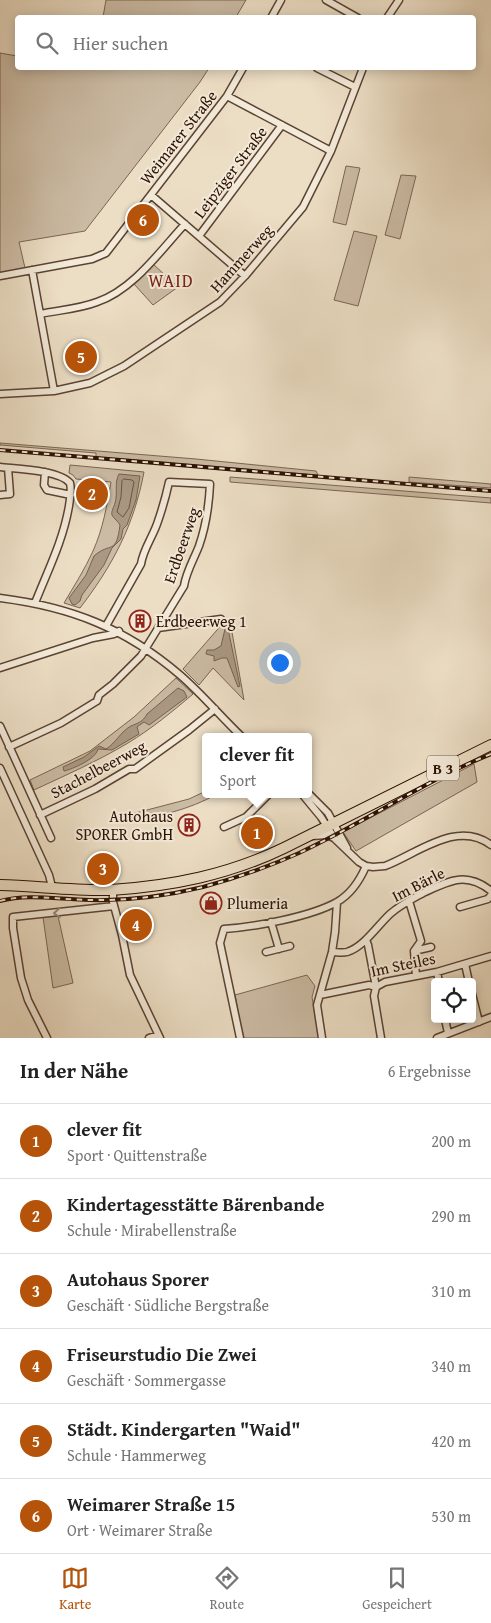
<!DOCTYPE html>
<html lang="de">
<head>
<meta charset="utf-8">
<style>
	:root { --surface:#fff; --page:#f2f2f2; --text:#222; --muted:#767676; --line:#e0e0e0; --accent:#b45309 }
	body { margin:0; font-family:"Gentium Book Plus",serif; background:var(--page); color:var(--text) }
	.controls { position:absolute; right:15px; bottom:15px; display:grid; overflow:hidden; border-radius:5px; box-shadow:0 2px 12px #0003 }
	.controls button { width:45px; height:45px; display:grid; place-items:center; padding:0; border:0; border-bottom:1px solid var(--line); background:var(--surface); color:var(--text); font:25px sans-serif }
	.you { position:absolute; left:279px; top:662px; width:18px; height:18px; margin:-12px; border:4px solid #fff; border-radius:50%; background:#1a73e8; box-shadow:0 0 0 8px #1a73e833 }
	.badge { display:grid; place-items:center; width:32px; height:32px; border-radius:50%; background:var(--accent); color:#fff; font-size:16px; font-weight:700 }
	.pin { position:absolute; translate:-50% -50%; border:2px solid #fff; box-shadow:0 1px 5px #0006 }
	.popup { position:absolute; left:202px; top:733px; width:110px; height:65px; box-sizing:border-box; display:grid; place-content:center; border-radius:5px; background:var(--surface); filter:drop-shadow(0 1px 4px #0005); font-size:16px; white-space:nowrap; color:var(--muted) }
	.popup b { font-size:19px; color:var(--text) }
	.popup::after { content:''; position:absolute; left:50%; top:100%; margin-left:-10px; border:10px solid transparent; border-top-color:var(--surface) }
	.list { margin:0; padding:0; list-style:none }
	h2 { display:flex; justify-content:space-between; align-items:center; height:65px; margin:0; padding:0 20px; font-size:21px }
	h2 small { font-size:16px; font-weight:400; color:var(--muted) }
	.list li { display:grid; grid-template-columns:32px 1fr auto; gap:15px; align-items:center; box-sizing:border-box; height:75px; padding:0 20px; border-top:1px solid var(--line) }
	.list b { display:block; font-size:19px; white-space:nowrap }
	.list p { margin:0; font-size:16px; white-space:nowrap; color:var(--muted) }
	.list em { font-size:16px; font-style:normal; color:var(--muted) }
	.icon { flex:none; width:28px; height:28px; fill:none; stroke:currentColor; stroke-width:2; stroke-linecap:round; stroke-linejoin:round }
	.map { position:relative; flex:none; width:491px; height:1038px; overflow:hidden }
	.search { position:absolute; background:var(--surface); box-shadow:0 2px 12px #0003; left:15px; right:15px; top:15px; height:55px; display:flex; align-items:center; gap:12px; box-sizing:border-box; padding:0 18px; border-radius:5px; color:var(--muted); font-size:19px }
	.sheet { height:515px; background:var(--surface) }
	nav { display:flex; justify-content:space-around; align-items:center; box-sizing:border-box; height:70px; border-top:1px solid var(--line); background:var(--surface); font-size:14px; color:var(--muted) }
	nav a { display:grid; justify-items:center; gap:2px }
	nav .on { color:var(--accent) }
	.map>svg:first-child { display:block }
	.green { fill:#cbbba4; stroke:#7b6553 }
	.water { fill:#aa9883; stroke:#77614f }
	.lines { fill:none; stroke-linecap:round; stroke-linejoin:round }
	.shore { stroke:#6a5442; stroke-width:1 }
	.minor-casing { stroke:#5b4333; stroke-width:9 }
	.primary-casing { stroke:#2b0f02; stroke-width:12 }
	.minor { stroke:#f3ead9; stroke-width:6 }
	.primary { stroke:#ecdec5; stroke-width:10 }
	.rail-casing { stroke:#2b0f02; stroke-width:4 }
	.rail { stroke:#f3ead9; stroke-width:2; stroke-dasharray:5.5; stroke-linecap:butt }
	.oneway { stroke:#998778 }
	.labels { text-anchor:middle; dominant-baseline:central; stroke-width:4; stroke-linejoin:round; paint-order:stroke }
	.shield { fill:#f3ead9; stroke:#675142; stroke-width:1 }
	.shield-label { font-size:15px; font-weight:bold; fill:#2b0f02 }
	.street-label { font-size:16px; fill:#2b0f02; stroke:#f3ead9 }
	.poi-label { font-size:16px; fill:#2b0f02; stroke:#f3ead9; text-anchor:start }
	.neighbourhood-label { font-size:18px; letter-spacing:1px; fill:#7a1f14; stroke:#f3ead9 }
</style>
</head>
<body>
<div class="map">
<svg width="491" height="1038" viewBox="0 0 491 1038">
	<rect width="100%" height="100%" fill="#ecdec5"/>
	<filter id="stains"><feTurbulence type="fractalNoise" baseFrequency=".004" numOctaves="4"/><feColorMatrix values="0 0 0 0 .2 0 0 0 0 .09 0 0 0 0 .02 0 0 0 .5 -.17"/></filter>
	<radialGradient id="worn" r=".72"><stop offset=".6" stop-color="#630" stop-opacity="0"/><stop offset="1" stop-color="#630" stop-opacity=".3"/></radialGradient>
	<path class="green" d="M106,0H246L236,17H103Z
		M0,53L17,56L18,68H84L94,69V68H209L200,82L85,231L19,242L25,268L0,273Z
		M346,166L360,168L346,225L333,222Z
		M401,175L416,176L400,239L385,235Z
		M354,231L377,236L358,306L334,300Z
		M153,264L178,287L153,305L134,284Z
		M0,443L196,459L316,471L318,475L96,457V453L0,445Z
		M70,465L144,472C134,525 113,565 80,608L64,603C74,586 85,569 93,551C103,529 107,505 111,482L76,479L73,475L69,473Z
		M230,477L491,498V503L230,482Z
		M409,477L491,484V488L409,482Z
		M230,621L244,700L213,668L199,685L183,669L224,622Z
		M176,678L193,694C172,712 151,729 128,743C98,761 66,775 34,790L30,780L90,751L134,717Z
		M474,764L477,782L356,851L343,832Z
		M206,791V794H217C189,810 159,816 128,822L124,816L189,799Z
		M58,916L73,983L53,988L43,917Z
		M307,975L315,986L312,997L319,1038H243L235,995Z"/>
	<path class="water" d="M119,474L140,476L136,500L127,525L123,529L121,539L112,548L104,565L82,595L80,601L75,605L72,604L69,598L86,575L94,556C111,541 116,556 120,525C118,521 114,519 112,515C111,511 114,507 115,503C118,493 114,483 119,474Z
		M227,628L228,629L240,686L238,687L227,658H222L214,661V656L206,654L207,650H214L221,646L225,629Z
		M178,688L184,691L187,697L152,723L149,725L144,722L137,727L139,734L112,750L98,749C96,759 73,769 64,771L63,767L84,757L99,746L106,749C115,744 121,731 131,726C138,723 143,722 147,714Z"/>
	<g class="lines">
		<path class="shore" d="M124,479L132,480L134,482L129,508L123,517L117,512L121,497L122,481Z"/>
		<g class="minor-casing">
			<path id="minor" d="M326,0L358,18
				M271,18L281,0
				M387,18L399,0
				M317,68L355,87
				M227,96L331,151
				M151,195L245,276
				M199,236L282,125
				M32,270L54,391
				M0,276L92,259L106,253L227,96L243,68
				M40,314C59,310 79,309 97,302C133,290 160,251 185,224
				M0,394L54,391L90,383L124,366L220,302L245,276L303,207L331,151L363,68
				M0,467C17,469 59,470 70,483C72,491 70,498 69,506C63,541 48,570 35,603
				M45,472L44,485L47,490L71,495
				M0,495L10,494L8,468
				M0,598C71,607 125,628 180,675C202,694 221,717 242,737
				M158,628L221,619
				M0,668L93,638L114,634L119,631
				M0,726L51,838
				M9,747L61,723L97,701L99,695L113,684L141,656L184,586C186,572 194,559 199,546C206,526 209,505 210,484L169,482C166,496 162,510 157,524C152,538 143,550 141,564L106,626
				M0,768L49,875L52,887
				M308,793L328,813L347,848
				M302,794L321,817L335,839L359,862L366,866L373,867L385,866C417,854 457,819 491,845
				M40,815L95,789L129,769H135L189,730L215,709
				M224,827L246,817L269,794
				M312,836L327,835L334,838
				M113,889V902L122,935L130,975L160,1038
				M409,901L421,941L414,951L416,976
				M460,907L488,899L491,895
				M271,922L279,949
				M366,940L368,945L376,987L374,996L381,1038
				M414,951L431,947
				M266,952L290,946
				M332,952C336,952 343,953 347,952C364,947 378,925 390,914C400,905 412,899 423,893C449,881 466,871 491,891
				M465,964L469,982
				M437,972L439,982
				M472,994L479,1022
				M320,995L369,985L376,987L385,982L437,972L491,956
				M445,1019L448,1033
				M47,1038L28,1000L21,978L13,928V917L114,906
				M149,1038L158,1035
				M240,1038L220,943L224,929C254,927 310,917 337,902C351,894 360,880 366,866
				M322,1038L317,1005L332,952L335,932L337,902
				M437,1038L491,1017"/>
		</g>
		<g class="primary-casing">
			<path id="primary" d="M0,885C37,886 74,891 111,890C172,886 228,875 284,848L491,745"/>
		</g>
		<use href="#minor" class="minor"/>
		<use href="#primary" class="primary"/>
		<g class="rail-casing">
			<path id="rail" d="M0,450L491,491
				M0,901C29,893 61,900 90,900C128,901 166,896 203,887C236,878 268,867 299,853C364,823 424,781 491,754"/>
		</g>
		<use href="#rail" class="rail"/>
	</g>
	<defs><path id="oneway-chevron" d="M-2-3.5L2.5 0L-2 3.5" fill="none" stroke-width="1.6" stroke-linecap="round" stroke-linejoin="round" transform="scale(1.25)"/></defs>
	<use class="oneway" href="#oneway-chevron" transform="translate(57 913) rotate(176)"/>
	<defs>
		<g id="building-ring" transform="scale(1.125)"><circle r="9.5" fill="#f3ead9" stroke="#8f2418" stroke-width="1.5"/><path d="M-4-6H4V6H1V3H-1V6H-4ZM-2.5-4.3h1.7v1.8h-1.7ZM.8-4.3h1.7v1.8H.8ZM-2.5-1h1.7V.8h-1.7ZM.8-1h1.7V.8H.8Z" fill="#8f2418"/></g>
		<g id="shop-ring" transform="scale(1.125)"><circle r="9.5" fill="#f3ead9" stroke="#8f2418" stroke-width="1.5"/><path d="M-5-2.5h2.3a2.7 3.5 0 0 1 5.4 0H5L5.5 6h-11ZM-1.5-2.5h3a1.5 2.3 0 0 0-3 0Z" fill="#8f2418"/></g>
	</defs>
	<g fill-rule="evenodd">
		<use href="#building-ring" x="140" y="621"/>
		<use href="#building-ring" x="189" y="825"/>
		<use href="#shop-ring" x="211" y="903"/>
	</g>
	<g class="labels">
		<rect class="shield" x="427" y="755.5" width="32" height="25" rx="4"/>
		<g class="shield-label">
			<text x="443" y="768">B 3</text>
		</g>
		<g class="street-label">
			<text transform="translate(178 137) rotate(-52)">Weimarer Straße</text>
			<text transform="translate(230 172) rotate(-53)">Leipziger Straße</text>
			<text transform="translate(241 258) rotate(-48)">Hammerweg</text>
			<text transform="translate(181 545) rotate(-71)">Erdbeerweg</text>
			<text transform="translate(98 769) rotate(-28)">Stachelbeerweg</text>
			<text transform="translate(418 884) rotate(-27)">Im Bärle</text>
			<text transform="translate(403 964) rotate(-12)">Im Steiles</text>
		</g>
		<g class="poi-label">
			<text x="156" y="621">Erdbeerweg 1</text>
			<text x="173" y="816" text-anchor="end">Autohaus<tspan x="173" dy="18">SPORER GmbH</tspan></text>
			<text x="227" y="903">Plumeria</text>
		</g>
		<g class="neighbourhood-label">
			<text x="171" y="280">WAID</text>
		</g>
	</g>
	<rect width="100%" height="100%" filter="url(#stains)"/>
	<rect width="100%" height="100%" fill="url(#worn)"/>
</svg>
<div class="controls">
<button><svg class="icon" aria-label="locate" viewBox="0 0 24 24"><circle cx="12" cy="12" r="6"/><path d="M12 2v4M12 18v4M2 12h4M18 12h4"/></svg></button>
</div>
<div class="you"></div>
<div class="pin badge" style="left:257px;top:833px">1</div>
<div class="popup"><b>clever fit</b>Sport</div>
<div class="pin badge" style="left:92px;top:494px">2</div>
<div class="pin badge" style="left:103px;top:869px">3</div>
<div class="pin badge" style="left:136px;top:925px">4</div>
<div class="pin badge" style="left:81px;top:357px">5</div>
<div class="pin badge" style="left:143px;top:220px">6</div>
<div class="search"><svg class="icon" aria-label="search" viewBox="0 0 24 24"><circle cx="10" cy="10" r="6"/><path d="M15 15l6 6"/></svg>Hier suchen</div>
</div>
<section class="sheet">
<h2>In der Nähe<small>6 Ergebnisse</small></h2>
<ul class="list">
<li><span class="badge">1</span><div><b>clever fit</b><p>Sport · Quittenstraße</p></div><em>200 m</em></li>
<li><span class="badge">2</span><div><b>Kindertagesstätte Bärenbande</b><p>Schule · Mirabellenstraße</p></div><em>290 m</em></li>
<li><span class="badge">3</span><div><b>Autohaus Sporer</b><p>Geschäft · Südliche Bergstraße</p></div><em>310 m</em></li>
<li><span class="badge">4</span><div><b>Friseurstudio Die Zwei</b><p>Geschäft · Sommergasse</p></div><em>340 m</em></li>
<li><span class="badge">5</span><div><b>Städt. Kindergarten &quot;Waid&quot;</b><p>Schule · Hammerweg</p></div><em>420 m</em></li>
<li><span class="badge">6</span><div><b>Weimarer Straße 15</b><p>Ort · Weimarer Straße</p></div><em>530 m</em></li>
</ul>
</section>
<nav>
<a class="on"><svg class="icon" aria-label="map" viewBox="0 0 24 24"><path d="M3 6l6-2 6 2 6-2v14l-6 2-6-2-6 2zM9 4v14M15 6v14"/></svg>Karte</a>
<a><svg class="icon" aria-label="directions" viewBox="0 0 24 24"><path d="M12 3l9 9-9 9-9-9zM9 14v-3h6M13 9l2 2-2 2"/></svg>Route</a>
<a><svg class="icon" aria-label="saved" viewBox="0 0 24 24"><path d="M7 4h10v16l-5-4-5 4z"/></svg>Gespeichert</a>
</nav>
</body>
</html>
